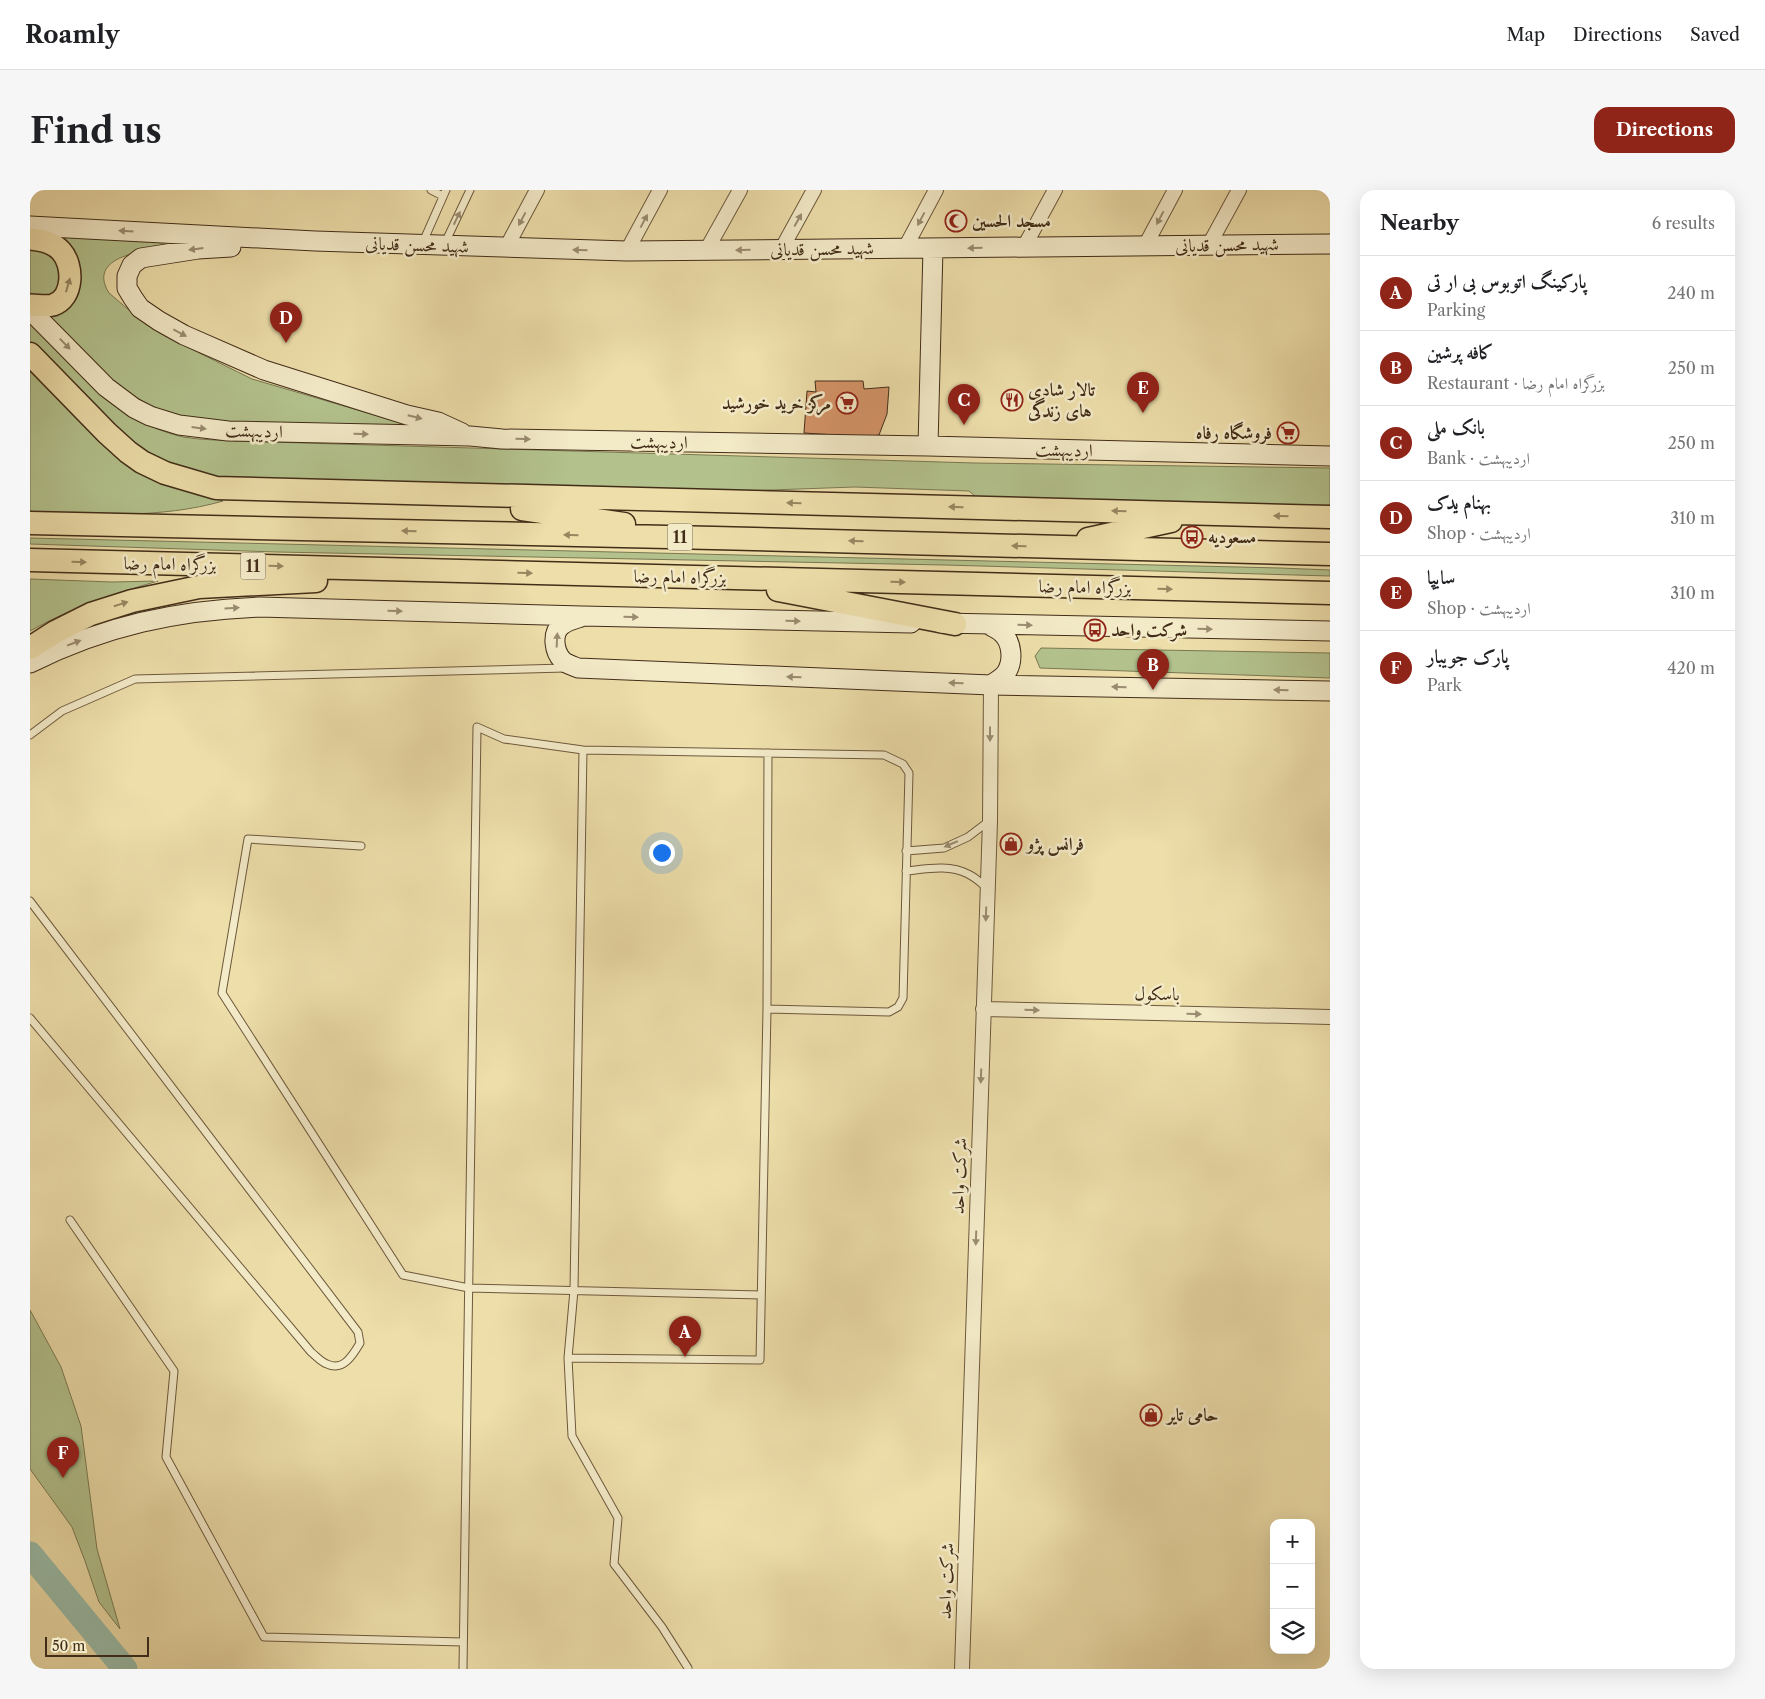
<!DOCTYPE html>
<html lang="en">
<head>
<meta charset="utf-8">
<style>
	:root { --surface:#fff; --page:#f6f6f6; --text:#202124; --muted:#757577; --line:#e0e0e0; --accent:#8f2418 }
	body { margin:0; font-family:"Libre Caslon Text",Amiri,serif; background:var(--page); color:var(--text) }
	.controls { position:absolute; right:15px; bottom:15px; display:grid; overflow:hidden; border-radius:10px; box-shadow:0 5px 20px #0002 }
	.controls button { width:45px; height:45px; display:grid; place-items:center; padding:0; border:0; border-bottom:1px solid var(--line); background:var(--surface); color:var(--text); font:25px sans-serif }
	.scale { position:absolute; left:15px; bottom:12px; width:104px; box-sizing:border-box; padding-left:5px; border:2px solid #422d18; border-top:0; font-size:14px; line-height:18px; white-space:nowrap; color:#422d18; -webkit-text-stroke:4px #f3eac8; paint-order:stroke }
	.you { position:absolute; left:631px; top:662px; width:18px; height:18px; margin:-12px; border:4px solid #fff; border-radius:50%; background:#1a73e8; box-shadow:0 0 0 8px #1a73e833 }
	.badge { display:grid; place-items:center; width:32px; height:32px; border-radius:50%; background:var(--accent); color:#fff; font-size:16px; font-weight:700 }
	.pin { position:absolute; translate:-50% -41px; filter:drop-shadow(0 1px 2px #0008) }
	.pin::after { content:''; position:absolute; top:26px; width:18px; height:15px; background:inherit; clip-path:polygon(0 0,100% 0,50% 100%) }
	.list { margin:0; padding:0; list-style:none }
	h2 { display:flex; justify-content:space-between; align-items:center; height:65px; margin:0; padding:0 20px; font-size:21px }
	h2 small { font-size:16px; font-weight:400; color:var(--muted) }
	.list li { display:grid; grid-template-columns:32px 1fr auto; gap:15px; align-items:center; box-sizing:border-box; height:75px; padding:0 20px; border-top:1px solid var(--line) }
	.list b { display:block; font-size:19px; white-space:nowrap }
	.list p { margin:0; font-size:16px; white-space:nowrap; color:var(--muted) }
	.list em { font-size:16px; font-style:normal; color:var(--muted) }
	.icon { flex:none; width:28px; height:28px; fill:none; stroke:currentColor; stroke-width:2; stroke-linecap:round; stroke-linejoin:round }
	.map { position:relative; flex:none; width:1300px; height:1479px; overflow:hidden; border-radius:15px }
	header { display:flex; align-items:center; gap:30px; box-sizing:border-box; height:70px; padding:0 25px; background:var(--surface); border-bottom:1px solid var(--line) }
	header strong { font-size:24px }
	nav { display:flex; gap:28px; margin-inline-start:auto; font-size:18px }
	.intro { display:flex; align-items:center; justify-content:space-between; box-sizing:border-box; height:120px; padding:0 30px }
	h1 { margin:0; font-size:35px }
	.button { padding:12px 22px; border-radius:15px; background:var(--accent); color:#fff; font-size:18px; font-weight:700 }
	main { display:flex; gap:30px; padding:0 30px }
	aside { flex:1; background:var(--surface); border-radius:15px; box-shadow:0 5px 20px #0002 }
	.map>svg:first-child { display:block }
	.green { fill:#b3c28d; stroke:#7a7852 }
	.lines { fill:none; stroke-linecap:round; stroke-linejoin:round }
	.river { stroke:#99bca8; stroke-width:25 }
	.building { fill:#d39367; stroke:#422d18 }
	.service-casing { stroke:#6d593c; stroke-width:9 }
	.minor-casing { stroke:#6d593c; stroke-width:16 }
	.secondary-casing { stroke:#422d18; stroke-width:21 }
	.primary-casing { stroke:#422d18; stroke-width:24 }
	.trunk-casing { stroke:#422d18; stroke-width:25 }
	.service { stroke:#f3eac8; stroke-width:7 }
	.minor { stroke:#f3eac8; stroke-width:14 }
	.secondary { stroke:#f3eac8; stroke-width:19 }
	.primary { stroke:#eddeaa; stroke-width:21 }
	.trunk { stroke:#eddeaa; stroke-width:22 }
	.oneway { fill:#9a8c70 }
	.oneway2 { fill:#988661 }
	.labels { text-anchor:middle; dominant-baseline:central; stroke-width:5; stroke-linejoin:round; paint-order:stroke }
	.shield { fill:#f3eac8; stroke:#77664d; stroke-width:1 }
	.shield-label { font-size:16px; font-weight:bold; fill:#422d18 }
	.poi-label { font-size:18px; font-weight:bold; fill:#422d18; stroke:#f3eac8; text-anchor:start }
	.street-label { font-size:18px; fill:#422d18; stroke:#f3eac8 }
</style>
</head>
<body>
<header>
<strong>Roamly</strong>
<nav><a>Map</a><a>Directions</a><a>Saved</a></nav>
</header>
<div class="intro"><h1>Find us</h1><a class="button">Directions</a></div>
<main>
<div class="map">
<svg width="1300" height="1479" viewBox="0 0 1300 1479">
	<rect width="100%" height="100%" fill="#eddeaa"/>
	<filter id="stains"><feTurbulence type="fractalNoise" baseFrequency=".004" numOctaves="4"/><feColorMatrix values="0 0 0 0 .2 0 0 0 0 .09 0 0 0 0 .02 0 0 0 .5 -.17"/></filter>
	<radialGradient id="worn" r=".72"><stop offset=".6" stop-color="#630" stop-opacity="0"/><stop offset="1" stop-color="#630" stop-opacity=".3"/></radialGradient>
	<path class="green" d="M0,40L198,51C181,53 165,55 148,57C125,59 54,63 79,103L113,132L133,145L222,189L382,236L179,231L136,223L116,213L97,202L83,191L18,124C44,114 48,111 50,83Z
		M0,55L21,63L33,84L25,104L9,107L0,103Z
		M0,132C45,178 86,232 153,247C171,250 189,250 206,251L945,273L1300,278V316L946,307L939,301L825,297L684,302L188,288L139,275L105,257L0,155Z
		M0,174L139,295L193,311C131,329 63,324 0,323Z
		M0,348L1250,378L1300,380V386L915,375L247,362L0,354Z
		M0,389L82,392L128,391C83,404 41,418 0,441Z
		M1011,458L1300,463V488L1010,478L1005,466Z
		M0,1120L31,1177L51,1236L67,1359L90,1439L69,1412L55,1371L42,1337L0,1279Z"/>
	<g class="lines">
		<path class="river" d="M0,1364L95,1479"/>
	</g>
	<path class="building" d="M785,191H833L834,199L859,197L857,224L849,245L838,247L774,243L777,201L786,202Z"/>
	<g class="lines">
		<g class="service-casing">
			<path id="service" d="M401,0L413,6
				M393,52L416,0
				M415,53L440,0
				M0,545L32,521L105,489L535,478
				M553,560L544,1100L538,1168L542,1246L588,1328L584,1374L632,1437L658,1478
				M331,656L218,649L192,803L373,1085L439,1098L731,1105
				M876,661L914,658L938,647L959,631
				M876,681C896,679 919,674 938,684C945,687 951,693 957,698
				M0,711L328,1142L330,1153C323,1165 313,1182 297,1174C291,1172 286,1166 281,1162L0,828
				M40,1030L144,1181L136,1267L234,1447L433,1452
				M538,1168L730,1170L737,819L738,563
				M433,1479L447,537L474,549L553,560L854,565L873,574L879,583L873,808L868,817L859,822L737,819"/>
		</g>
		<g class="minor-casing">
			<path id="minor" d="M1179,55L1209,0
				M1115,56L1145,0
				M994,57L1025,0
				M476,58L507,0
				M875,58L906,0
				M751,60L784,0
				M597,61L630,0
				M676,61L710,0
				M953,819L1300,827
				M932,1479L960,631L961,495"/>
		</g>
		<g class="secondary-casing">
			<path id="secondary" d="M0,36L285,51L597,61L1300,54
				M201,57L168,59L111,68L102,75L97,86V98L103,108L110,118L129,131L154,145L234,180L377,225L408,232L432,243
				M0,120L76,197L104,218L120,226L149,235L198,241L440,246L472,249L898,256L1300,266
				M898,256L903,58
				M551,427C545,429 537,431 532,435C521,443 524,462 533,471C537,474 543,476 548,478L961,495L1300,501
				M911,433L1300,441
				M958,434C962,437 968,439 972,443C982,452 984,471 976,483C973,488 966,491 961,495
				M0,473C74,436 147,420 230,417L552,426L881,433"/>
		</g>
		<g class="primary-casing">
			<path id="primary" d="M0,49C11,50 23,52 31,61C44,75 44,108 23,115C16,117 7,115 0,115"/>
		</g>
		<g class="trunk-casing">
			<path id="trunk" d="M0,164L77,243L98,262L112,272L135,283L186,298L1300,327
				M492,319L594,334
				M0,333L684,348L1300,364
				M1058,349L1141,331
				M0,370L1300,403
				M748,400L925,434
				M0,458L25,442L61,424L102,411L169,397L286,391"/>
		</g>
		<use href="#service" class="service"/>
		<use href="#minor" class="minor"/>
		<use href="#secondary" class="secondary"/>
		<use href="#primary" class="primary"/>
		<use href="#trunk" class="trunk"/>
	</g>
	<defs><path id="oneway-solid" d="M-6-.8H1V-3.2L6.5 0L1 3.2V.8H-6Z" transform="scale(1.25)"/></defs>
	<g class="oneway">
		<use href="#oneway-solid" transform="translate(427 28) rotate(-64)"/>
		<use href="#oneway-solid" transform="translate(1130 28) rotate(118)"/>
		<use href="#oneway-solid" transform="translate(492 29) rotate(118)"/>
		<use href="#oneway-solid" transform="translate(891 29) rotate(118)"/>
		<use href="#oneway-solid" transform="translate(768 30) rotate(-61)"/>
		<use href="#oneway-solid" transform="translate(614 31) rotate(-62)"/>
		<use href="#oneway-solid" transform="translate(96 41) rotate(-177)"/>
		<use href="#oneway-solid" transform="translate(945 58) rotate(179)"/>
		<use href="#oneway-solid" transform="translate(166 59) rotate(173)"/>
		<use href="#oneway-solid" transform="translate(550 60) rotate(-178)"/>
		<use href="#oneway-solid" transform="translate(713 60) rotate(179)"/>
		<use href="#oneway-solid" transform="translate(150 143) rotate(28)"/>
		<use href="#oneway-solid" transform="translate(35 154) rotate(46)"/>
		<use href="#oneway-solid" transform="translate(385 227) rotate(14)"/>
		<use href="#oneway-solid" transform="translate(169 238) rotate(7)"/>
		<use href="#oneway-solid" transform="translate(331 244) rotate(1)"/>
		<use href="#oneway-solid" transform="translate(493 249) rotate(1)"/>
		<use href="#oneway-solid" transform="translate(202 418) rotate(-3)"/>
		<use href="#oneway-solid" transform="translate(365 421) rotate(2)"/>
		<use href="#oneway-solid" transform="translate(601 427) rotate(1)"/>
		<use href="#oneway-solid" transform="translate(763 431) rotate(1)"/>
		<use href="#oneway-solid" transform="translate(995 435) rotate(1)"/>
		<use href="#oneway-solid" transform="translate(1175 439) rotate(1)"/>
		<use href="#oneway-solid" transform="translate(527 450) rotate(-87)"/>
		<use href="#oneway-solid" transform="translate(44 453) rotate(-21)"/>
		<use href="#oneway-solid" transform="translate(764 487) rotate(-178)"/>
		<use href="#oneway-solid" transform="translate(926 493) rotate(-178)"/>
		<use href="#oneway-solid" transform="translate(1089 497) rotate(-179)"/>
		<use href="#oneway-solid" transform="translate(1251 500) rotate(-179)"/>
		<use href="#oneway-solid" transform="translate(960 544) rotate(90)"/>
		<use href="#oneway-solid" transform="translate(921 654) rotate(157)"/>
		<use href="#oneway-solid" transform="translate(956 724) rotate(92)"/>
		<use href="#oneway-solid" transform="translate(1002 820) rotate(1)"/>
		<use href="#oneway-solid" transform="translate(1164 824) rotate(1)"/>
		<use href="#oneway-solid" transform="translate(951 886) rotate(92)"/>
		<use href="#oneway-solid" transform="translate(946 1048) rotate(92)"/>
	</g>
	<g class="oneway2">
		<use href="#oneway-solid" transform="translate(38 95) rotate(-74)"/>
		<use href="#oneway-solid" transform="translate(764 313) rotate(-179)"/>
		<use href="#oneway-solid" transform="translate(926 317) rotate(-179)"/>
		<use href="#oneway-solid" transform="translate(1089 321) rotate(-179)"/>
		<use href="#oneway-solid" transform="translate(1251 326) rotate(-179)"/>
		<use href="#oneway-solid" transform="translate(379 341) rotate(-179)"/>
		<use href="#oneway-solid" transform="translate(541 345) rotate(-179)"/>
		<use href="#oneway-solid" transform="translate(826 351) rotate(-178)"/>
		<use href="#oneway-solid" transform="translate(989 356) rotate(-178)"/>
		<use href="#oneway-solid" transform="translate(49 372) rotate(1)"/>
		<use href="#oneway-solid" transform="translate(246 376) rotate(1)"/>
		<use href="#oneway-solid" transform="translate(495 383) rotate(2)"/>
		<use href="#oneway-solid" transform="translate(868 392) rotate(1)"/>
		<use href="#oneway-solid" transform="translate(1135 399) rotate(1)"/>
		<use href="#oneway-solid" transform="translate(91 414) rotate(-18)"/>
	</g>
	<defs>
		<g id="mosque-ring" transform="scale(1.125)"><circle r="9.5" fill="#f3eac8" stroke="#8f2418" stroke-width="1.5"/><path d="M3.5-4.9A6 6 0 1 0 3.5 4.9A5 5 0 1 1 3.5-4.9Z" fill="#8f2418"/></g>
		<g id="restaurant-ring" transform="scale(1.125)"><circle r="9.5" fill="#f3eac8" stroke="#8f2418" stroke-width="1.5"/><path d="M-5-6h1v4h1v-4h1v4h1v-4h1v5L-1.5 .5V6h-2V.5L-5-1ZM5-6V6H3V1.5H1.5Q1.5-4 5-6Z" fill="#8f2418"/></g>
		<g id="supermarket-ring" transform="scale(1.125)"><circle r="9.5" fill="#f3eac8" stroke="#8f2418" stroke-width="1.5"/><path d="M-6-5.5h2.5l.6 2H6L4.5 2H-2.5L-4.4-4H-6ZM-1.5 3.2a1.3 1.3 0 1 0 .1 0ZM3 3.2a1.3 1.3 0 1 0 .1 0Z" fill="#8f2418"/></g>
		<g id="bus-ring" transform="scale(1.125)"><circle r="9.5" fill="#f3eac8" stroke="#8f2418" stroke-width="1.5"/><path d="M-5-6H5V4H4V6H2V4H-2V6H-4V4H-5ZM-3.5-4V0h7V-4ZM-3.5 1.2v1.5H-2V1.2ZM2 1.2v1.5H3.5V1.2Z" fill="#8f2418"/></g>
		<g id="shop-ring" transform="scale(1.125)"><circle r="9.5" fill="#f3eac8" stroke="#8f2418" stroke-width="1.5"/><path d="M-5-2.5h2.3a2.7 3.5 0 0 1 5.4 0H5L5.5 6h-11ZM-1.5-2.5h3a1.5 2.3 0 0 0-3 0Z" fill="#8f2418"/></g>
	</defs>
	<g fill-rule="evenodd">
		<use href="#mosque-ring" x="926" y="31"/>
		<use href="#restaurant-ring" x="982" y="210"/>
		<use href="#supermarket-ring" x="817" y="213"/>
		<use href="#supermarket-ring" x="1258" y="243"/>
		<use href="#bus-ring" x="1162" y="347"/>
		<use href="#bus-ring" x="1065" y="440"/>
		<use href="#shop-ring" x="981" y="654"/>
		<use href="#shop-ring" x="1121" y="1225"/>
	</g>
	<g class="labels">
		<g class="shield">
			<rect x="637.5" y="333.5" width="25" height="27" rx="4"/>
			<rect x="210.5" y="362.5" width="25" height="27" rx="4"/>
		</g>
		<g class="shield-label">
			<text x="650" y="347">11</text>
			<text x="223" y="376">11</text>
		</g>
		<g class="poi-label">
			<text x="942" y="31">مسجد الحسین</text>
			<text x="998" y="200">تالار شادی<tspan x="998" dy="21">های زندگی</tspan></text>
			<text x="801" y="213" text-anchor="end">مرکز خرید خورشید</text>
			<text x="1242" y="243" text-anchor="end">فروشگاه رفاه</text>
			<text x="1178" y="347">مسعودیه</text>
			<text x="1081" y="440">شرکت واحد</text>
			<text x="997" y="654">فرانس پژو</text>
			<text x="1137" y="1225">حامی تایر</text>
		</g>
		<g class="street-label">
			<text transform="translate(387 55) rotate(2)">شهید محسن قدیانی</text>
			<text transform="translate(1197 55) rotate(-1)">شهید محسن قدیانی</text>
			<text transform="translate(792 59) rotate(-1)">شهید محسن قدیانی</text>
			<text transform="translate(224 241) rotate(2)">اردیبهشت</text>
			<text transform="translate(629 252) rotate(1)">اردیبهشت</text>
			<text transform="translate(1034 260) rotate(1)">اردیبهشت</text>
			<text transform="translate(140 374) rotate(1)">بزرگراه امام رضا</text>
			<text transform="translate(650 387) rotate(1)">بزرگراه امام رضا</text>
			<text transform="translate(1055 397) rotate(1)">بزرگراه امام رضا</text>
			<text transform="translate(1127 804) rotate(1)">باسکول</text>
			<text transform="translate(929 986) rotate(-88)">شرکت واحد</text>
			<text transform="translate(916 1391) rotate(-88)">شرکت واحد</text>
		</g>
	</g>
	<rect width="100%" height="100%" filter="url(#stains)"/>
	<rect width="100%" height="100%" fill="url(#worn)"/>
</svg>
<div class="controls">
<button>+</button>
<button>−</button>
<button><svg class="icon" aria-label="layers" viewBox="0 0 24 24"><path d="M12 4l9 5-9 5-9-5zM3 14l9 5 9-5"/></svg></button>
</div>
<div class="scale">50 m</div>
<div class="you"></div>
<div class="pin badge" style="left:655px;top:1167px">A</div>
<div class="pin badge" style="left:1123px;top:500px">B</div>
<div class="pin badge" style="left:934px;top:235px">C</div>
<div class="pin badge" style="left:256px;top:153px">D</div>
<div class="pin badge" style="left:1113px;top:223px">E</div>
<div class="pin badge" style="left:33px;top:1288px">F</div>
</div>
<aside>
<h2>Nearby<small>6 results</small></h2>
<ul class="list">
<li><span class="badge">A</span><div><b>پارکینگ اتوبوس بی ار تی</b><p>Parking</p></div><em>240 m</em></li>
<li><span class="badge">B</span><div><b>کافه پرشین</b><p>Restaurant · بزرگراه امام رضا</p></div><em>250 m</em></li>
<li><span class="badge">C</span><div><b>بانک ملی</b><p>Bank · اردیبهشت</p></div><em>250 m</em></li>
<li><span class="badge">D</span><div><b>بهنام یدک</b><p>Shop · اردیبهشت</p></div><em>310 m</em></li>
<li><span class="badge">E</span><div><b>سایپا</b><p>Shop · اردیبهشت</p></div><em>310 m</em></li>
<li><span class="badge">F</span><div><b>پارک جویبار</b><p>Park</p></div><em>420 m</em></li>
</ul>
</aside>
</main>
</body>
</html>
